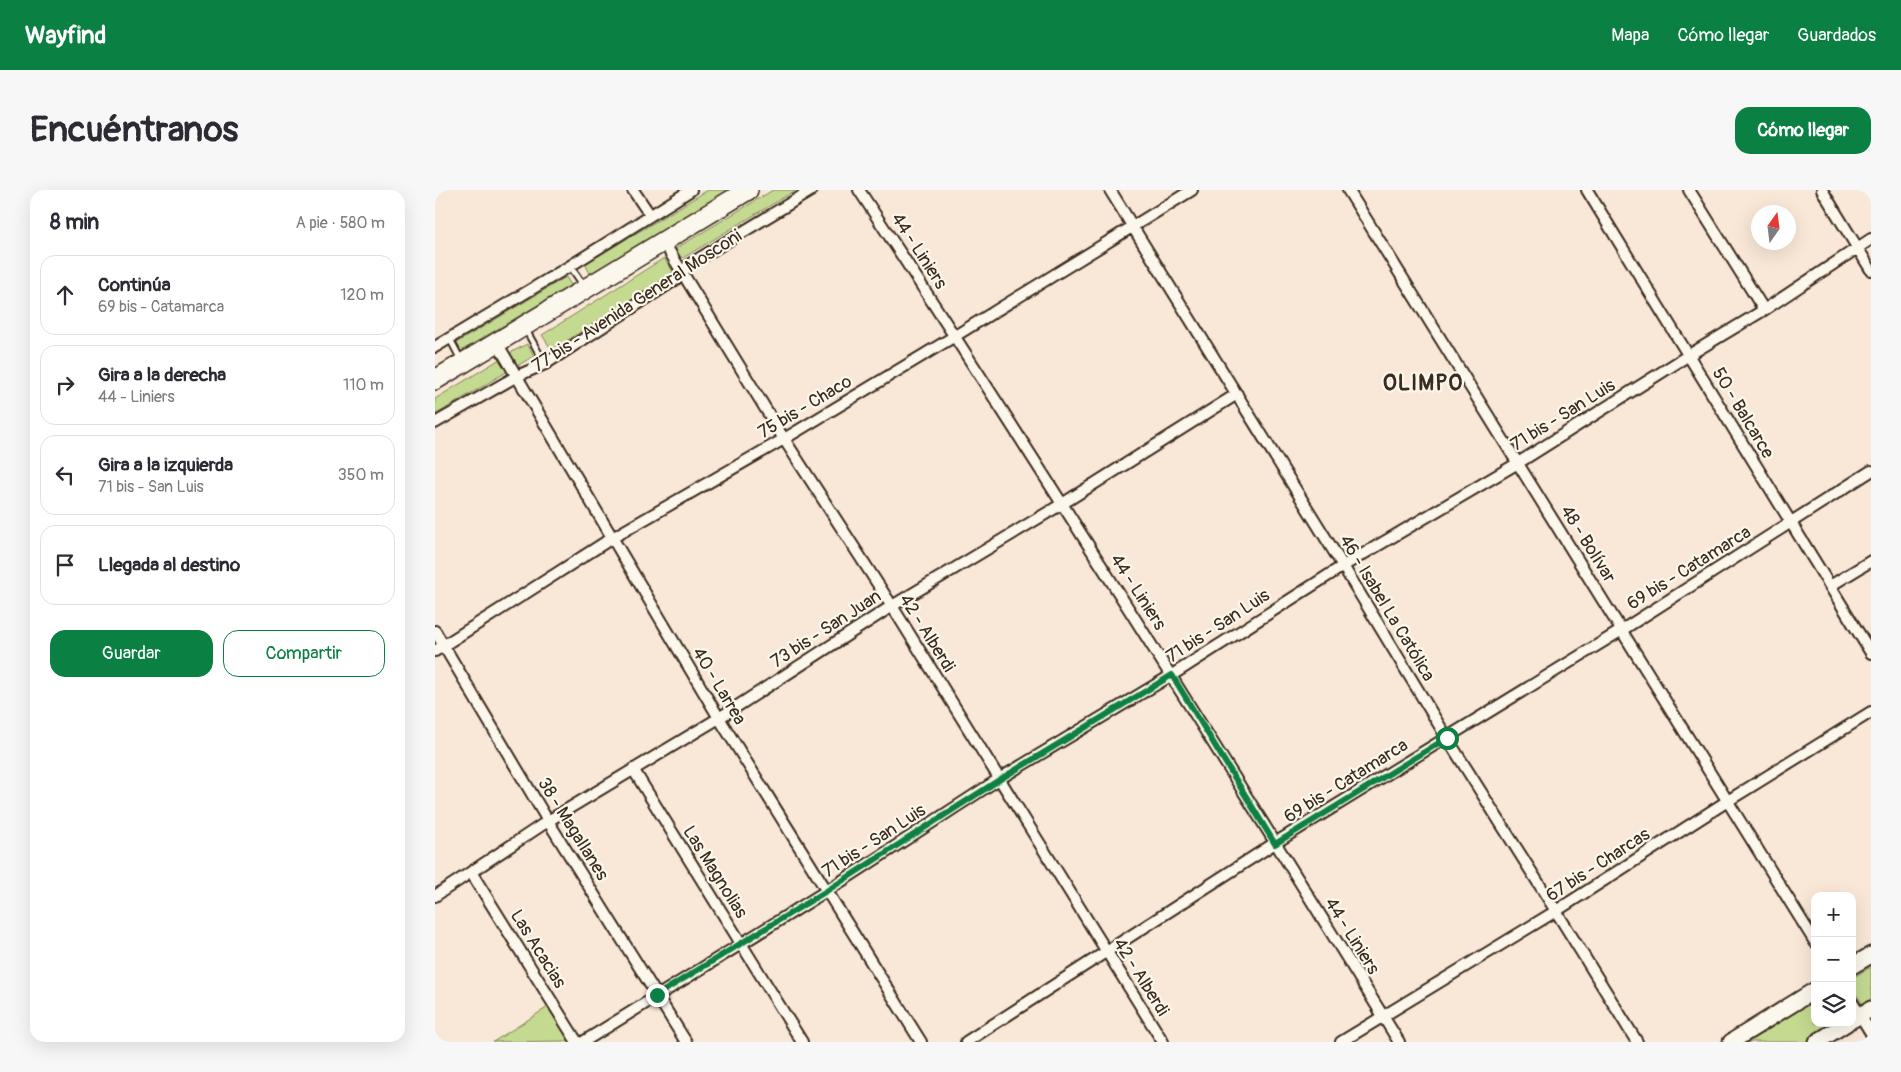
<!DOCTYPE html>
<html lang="es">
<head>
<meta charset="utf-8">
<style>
	:root { --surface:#fff; --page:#f7f7f7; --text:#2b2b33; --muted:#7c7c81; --line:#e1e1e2; --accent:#0b8043 }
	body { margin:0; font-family:Pangolin,sans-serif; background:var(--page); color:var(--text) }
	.controls { position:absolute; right:15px; bottom:15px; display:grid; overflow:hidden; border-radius:10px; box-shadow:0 5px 20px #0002 }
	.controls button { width:45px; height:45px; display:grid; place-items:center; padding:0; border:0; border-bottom:1px solid var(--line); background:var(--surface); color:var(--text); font:25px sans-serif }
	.compass { position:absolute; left:1316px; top:15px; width:45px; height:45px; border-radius:50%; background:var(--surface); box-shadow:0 5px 20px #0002; rotate:14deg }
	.stop { position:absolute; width:15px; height:15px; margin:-11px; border:4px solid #0b8043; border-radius:50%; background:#fff }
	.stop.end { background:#0b8043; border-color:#fff; box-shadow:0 1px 5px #0008 }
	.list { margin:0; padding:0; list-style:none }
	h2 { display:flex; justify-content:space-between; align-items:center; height:65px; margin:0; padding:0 20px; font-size:21px }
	h2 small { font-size:16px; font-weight:400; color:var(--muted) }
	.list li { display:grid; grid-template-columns:32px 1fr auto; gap:15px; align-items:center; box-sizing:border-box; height:80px; margin:0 10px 10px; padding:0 10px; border:1px solid var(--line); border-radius:15px }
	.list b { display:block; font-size:19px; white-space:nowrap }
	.list p { margin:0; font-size:16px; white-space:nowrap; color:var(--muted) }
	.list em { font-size:16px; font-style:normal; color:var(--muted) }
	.actions { display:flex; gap:10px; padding:15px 20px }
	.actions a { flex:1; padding:11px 0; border:1px solid var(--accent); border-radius:15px; text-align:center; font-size:18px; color:var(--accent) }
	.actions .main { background:var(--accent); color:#fff }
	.icon { flex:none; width:28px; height:28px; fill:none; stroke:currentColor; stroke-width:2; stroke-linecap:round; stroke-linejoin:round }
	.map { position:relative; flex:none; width:1436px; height:852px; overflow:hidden; border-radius:15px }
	header { display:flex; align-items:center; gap:30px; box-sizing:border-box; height:70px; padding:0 25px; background:var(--accent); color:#fff }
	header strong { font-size:24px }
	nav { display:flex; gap:28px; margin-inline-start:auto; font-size:18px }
	.intro { display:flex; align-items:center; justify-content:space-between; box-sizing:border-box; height:120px; padding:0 30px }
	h1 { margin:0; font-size:35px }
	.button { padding:12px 22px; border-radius:15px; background:var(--accent); color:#fff; font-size:18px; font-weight:700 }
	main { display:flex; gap:30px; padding:0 30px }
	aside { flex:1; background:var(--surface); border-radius:15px; box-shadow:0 5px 20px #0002 }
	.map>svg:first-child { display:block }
	.green { fill:#c3da90; stroke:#7f8257 }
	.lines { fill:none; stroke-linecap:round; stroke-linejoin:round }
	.lane-casing { stroke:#3b2a1e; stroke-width:9 }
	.street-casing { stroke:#3b2a1e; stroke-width:14 }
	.secondary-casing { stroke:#3b2a1e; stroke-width:19 }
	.highway-casing { stroke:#3b2a1e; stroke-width:22 }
	.lane { stroke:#fbf7ec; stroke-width:5 }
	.street { stroke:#fbf7ec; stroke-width:10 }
	.secondary { stroke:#fbf7ec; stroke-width:15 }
	.highway { stroke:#fbf7ec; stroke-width:19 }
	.route { stroke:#0b8043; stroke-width:6 }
	.labels { text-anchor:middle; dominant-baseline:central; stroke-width:4.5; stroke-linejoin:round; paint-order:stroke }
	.street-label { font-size:18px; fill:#3b2a1e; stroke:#fbf7ec }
	.district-label { font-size:22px; font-weight:bold; letter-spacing:1px; fill:#3b2a1e; stroke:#fbf7ec }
</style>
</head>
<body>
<header>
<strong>Wayfind</strong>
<nav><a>Mapa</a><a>Cómo llegar</a><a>Guardados</a></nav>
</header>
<div class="intro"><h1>Encuéntranos</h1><a class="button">Cómo llegar</a></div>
<main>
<aside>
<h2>8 min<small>A pie · 580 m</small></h2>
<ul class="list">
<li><svg class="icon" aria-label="ahead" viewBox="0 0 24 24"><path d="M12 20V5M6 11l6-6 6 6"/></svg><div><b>Continúa</b><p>69 bis - Catamarca</p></div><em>120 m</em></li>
<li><svg class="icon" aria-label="right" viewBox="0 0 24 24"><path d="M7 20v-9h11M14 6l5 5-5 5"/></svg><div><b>Gira a la derecha</b><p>44 - Liniers</p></div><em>110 m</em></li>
<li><svg class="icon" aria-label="left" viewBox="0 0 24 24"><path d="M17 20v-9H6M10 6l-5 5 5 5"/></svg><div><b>Gira a la izquierda</b><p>71 bis - San Luis</p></div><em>350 m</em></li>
<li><svg class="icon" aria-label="arrive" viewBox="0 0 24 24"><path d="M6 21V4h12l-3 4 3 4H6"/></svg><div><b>Llegada al destino</b></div></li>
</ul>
<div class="actions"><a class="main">Guardar</a><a>Compartir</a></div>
</aside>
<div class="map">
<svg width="1436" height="852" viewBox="0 0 1436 852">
	<rect width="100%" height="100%" fill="#f9e8d7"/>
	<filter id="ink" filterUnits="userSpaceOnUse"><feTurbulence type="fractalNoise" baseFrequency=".02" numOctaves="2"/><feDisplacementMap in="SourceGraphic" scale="10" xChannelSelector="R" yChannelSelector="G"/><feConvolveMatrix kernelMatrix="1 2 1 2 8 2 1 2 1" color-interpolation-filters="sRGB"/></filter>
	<g filter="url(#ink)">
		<path class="green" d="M273,0H296L156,85L150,74Z
			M338,0H361L246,69L240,59Z
			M229,68L239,83L117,160L107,145Z
			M131,87L136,95L26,161L21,153Z
			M92,154L99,166L82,176L75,163Z
			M65,169L73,181L0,225V209Z
			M1436,777V815L1430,818L1417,798V788Z
			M1380,809V833H1402L1372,852H1310Z
			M113,817L135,851L58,852Z"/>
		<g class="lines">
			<g class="lane-casing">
				<path id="lane" d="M135,76L149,96
					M91,140L110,174
					M15,149L26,170"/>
			</g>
			<g class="street-casing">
				<path id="street" d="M198,0L215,25
					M424,0C609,281 787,566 964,852
					M675,0L908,376L1012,548L1121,721L1202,852
					M913,0L1380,752
					M1152,0L1436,463
					M1254,0L1329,120
					M1387,0L1436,80
					M228,51L349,249L457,416L728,852
					M62,153L284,528L486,852
					M0,157L135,76L256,0
					M0,233L82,186L110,174L240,90L255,74L377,0
					M1395,396L1436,371
					M0,441L113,631L251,852
					M0,461L177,348L349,249L520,146L757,0
					M198,579L367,852
					M36,682L142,852
					M0,706L113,631L284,528L457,416L627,314L802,204
					M1417,812L1436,843
					M148,852L393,700L564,589L737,485L908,376L1083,273L1254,165L1329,120L1436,49
					M531,852L840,653L1187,440L1436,281
					M906,852L1121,721L1291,612L1436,522"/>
			</g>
			<g class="secondary-casing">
				<path id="secondary" d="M1417,776L1436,765
					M1417,830L1436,819
					M1296,852L1380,800
					M1382,852L1412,833"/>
			</g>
			<g class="highway-casing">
				<path id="highway" d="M0,190L313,0"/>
			</g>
			<use href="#lane" class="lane"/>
			<use href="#street" class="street"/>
			<use href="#secondary" class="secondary"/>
			<use href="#highway" class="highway"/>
		</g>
	</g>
	<g class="lines" filter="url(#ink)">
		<path class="route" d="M222,805L393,700L564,590L737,485L840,654L1012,548"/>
	</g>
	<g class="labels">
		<g class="street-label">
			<text transform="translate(484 61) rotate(57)">44 - Liniers</text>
			<text transform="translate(202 111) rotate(-33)">77 bis - Avenida General Mosconi</text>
			<text transform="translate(370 217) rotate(-31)">75 bis - Chaco</text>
			<text transform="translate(1308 223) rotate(59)">50 - Balcarce</text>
			<text transform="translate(1128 225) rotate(-32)">71 bis - San Luis</text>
			<text transform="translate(1153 354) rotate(58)">48 - Bolívar</text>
			<text transform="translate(1254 378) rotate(-32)">69 bis - Catamarca</text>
			<text transform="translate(703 402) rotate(57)">44 - Liniers</text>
			<text transform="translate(952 418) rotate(59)">46 - Isabel La Católica</text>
			<text transform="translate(783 436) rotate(-33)">71 bis - San Luis</text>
			<text transform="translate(391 439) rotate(-33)">73 bis - San Juan</text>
			<text transform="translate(492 443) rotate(58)">42 - Alberdi</text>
			<text transform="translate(284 496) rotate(59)">40 - Larrea</text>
			<text transform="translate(911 591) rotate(-32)">69 bis - Catamarca</text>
			<text transform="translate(138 639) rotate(58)">38 - Magallanes</text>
			<text transform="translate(439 651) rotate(-33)">71 bis - San Luis</text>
			<text transform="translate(1163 675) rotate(-33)">67 bis - Charcas</text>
			<text transform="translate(280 682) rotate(58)">Las Magnolias</text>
			<text transform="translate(917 746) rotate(58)">44 - Liniers</text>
			<text transform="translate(103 759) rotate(58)">Las Acacias</text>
			<text transform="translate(706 787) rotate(58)">42 - Alberdi</text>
		</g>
		<g class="district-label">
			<text x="988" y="193">OLIMPO</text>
		</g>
	</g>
</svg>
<div class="controls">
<button>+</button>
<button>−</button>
<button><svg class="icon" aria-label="layers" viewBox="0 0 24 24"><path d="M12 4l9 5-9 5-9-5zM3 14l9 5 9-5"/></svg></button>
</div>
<svg class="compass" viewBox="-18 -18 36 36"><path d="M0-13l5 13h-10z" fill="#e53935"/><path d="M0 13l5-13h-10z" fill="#7c7c81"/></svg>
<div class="stop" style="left:1012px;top:548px"></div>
<div class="stop end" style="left:222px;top:805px"></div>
</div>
</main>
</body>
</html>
